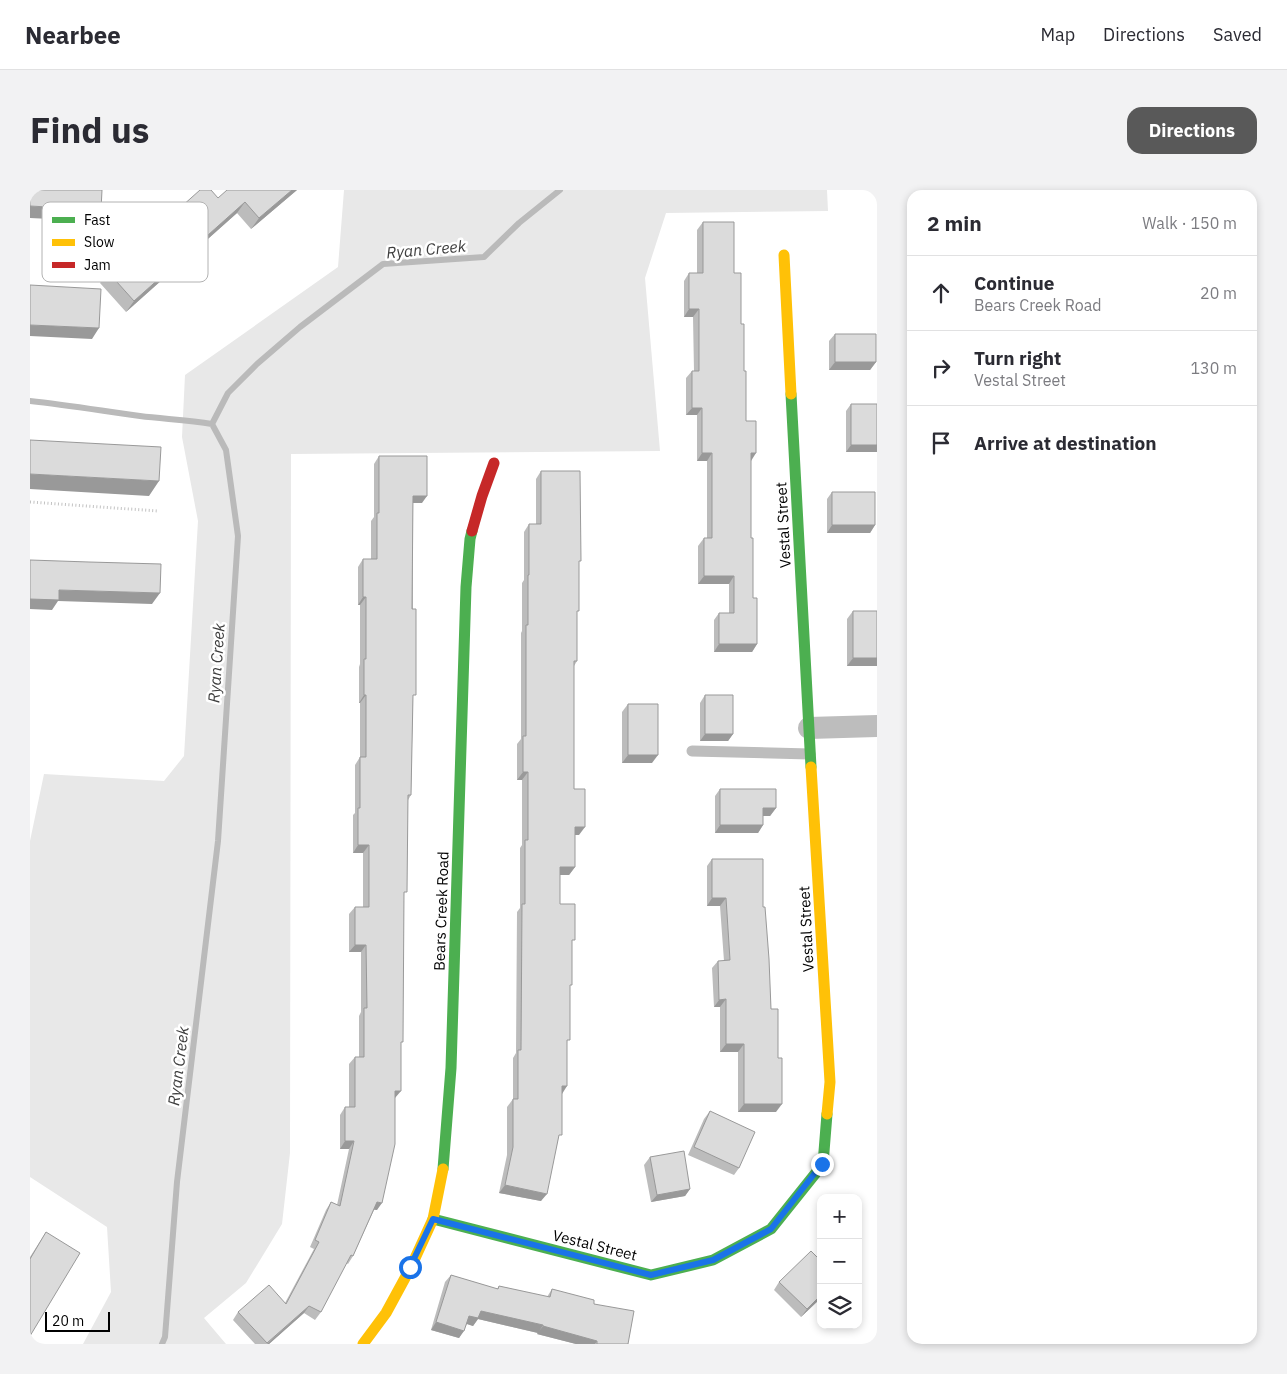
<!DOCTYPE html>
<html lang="en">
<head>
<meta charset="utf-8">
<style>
	:root { --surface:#fff; --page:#f2f2f3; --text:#2b2b33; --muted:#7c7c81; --line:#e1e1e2; --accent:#595959 }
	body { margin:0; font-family:"IBM Plex Sans",sans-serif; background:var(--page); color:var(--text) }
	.controls { position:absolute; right:15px; bottom:15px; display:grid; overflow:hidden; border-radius:10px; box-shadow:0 2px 8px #0003 }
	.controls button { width:45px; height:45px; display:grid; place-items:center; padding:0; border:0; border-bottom:1px solid var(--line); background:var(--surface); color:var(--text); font:25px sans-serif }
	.scale { position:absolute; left:15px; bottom:12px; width:65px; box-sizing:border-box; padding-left:5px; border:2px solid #000; border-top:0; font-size:14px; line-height:18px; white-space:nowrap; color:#000; -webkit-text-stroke:4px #fff; paint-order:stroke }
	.stop { position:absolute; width:15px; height:15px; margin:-11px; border:4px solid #1a73e8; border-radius:50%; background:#fff }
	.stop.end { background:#1a73e8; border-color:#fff; box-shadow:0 1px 5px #0008 }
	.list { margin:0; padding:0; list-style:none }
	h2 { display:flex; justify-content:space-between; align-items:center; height:65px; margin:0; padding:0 20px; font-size:21px }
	h2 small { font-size:16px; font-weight:400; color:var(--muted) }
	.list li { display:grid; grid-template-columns:32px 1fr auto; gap:15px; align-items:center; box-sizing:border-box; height:75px; padding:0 20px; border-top:1px solid var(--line) }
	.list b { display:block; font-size:19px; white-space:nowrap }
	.list p { margin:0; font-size:16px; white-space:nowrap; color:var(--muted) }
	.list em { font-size:16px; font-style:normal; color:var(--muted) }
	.icon { flex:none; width:28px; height:28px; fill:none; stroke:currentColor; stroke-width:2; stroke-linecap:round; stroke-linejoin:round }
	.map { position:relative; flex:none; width:847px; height:1154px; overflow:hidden; border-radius:15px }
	header { display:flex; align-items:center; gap:30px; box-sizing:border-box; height:70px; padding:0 25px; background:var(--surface); border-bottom:1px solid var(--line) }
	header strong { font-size:24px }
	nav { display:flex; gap:28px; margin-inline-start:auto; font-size:18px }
	.intro { display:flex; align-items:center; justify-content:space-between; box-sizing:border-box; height:120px; padding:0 30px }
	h1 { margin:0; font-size:35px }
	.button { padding:12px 22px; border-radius:15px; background:var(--accent); color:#fff; font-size:18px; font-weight:700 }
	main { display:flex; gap:30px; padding:0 30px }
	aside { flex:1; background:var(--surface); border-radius:15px; box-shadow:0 2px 8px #0003 }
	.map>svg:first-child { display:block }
	.green { fill:#e8e8e8 }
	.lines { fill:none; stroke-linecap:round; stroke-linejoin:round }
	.stream { stroke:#bababa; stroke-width:6 }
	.path { stroke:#c2c2c2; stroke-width:3; stroke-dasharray:1 2.5; stroke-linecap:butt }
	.lane { stroke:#bdbdbd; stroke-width:11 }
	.street { stroke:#bdbdbd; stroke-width:22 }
	.fast { stroke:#4caf50; stroke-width:11 }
	.slow { stroke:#ffc107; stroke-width:11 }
	.jam { stroke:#c62828; stroke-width:11 }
	.wall { fill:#bcbcbc }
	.shaded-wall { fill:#999 }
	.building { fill:#dbdbdb; stroke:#999 }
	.route { stroke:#1a73e8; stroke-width:6 }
	.labels { text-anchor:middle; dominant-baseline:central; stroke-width:5; stroke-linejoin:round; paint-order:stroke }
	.street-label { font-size:15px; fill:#000; stroke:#fff }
	.water-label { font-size:16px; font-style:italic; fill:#3d3d3d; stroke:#fff }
	.key { fill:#fff; stroke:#b2b2b2; stroke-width:1 }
	.key-label { font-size:14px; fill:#000 }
</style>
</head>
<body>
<header>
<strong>Nearbee</strong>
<nav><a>Map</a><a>Directions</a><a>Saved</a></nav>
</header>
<div class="intro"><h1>Find us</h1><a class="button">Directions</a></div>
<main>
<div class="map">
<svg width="847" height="1154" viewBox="0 0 847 1154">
	<rect width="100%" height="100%" fill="#fff"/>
	<path class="green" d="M314,0H797L798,21L636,23L615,88L630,261L261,264L260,963L252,1034L216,1093L174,1128L196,1154H53L81,1102L77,1037L0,987V651L14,584L134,591L154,566L168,331L152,247L155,185L308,77Z"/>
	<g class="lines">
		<path class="stream" d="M0,211C37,215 73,221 110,226C134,229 158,230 182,234
			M182,234L198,203L227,174L270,137L353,74L454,67L489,33L530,0
			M132,1154L135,1147L147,992L188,651L208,346L196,260L182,234"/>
		<path class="path" d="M0,312L128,321"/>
		<path class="lane" d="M662,561L780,564"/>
		<path class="street" d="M779,538L847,536"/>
		<path class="fast" d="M761,204L781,577
			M413,979L421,878L436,397L440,349L442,341
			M403,1029L621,1085L683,1070L741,1039L793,974L797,924"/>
		<path class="slow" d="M754,65L761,204
			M781,577L800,892L797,924
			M333,1154L356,1123L381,1077L403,1029L413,979"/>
		<path class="jam" d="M442,341L452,306L464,273"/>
	</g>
	<path class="wall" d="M267,0L221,39L207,23L96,122L70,93L78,82L188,8Z
		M673,32L704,83L711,134L716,231L721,271V348L723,408L727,454L722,462H684V430L689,423H699V394H668V356L674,348H677V271H667V225H656V188L662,181H664L663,127H654V91L659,83H667V40Z
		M805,144L846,172L840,180H799V151Z
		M821,214L847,262H816V221Z
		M349,266L392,313H383V510L381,605L378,610L374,706L371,855L365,908L347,1020H344L323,1066L318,1074L316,1073L291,1122L285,1130L274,1123L239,1154H225L203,1130L208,1122L255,1113L284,1059L280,1057L296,1020L301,1012L307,1015L319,959H310V925L315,917H319V874L325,867H329V826L331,822V762H319V724L325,717H333V663H323V625L325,623V575L330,567V513H329V477L330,474V415H328V377L333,369H341V331L344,327V274Z
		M511,281L549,373L547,423V471L544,476V599L549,645H545V677L539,685H530V714L542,754L537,854L532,904L528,950L511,1011L469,1003L477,965V917L483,909V868L486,863L487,722L490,718V658L492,655V590H487V554L491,549V443L492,441V393L494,390V342L499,334H506V289Z
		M802,302L845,335L840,343H797V309Z
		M823,421L847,476H817V429Z
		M675,505L703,544L698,551H670V513Z
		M598,514L622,573H592V522Z
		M690,599L746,618L740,626H733V635L728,643H685V606Z
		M682,669L733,717L741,819L746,922H708V862H690V817H684L682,778L688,771H694L690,716H677V676Z
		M680,921L709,978L704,985L658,965L674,929Z
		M620,967L660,999L655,1006L621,1012L614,975Z
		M16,1042L0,1146V1067Z
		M421,1085L467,1099L469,1096L517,1107L522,1099L564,1114L598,1154H546L507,1144L508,1143L448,1129L443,1136L437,1134L429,1148L401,1140L415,1092Z
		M749,1092L791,1108L771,1127L744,1100Z"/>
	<path class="shaded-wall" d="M262,0H267L221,39L229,28Z
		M215,12L207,23L96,122L104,111Z
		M0,16L71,20L63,31L0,28Z
		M659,119H669L663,127H654Z
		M0,135L69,138L62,149L0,146Z
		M805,172H846L840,180H799Z
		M662,218H672L667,225H656Z
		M821,255H847V262H816Z
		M672,263H682L677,271H667Z
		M721,263H726L721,271Z
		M0,284L129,291L119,306L0,299Z
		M383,306H397L392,313H378Z
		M802,335H845L840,343H797Z
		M674,386H704L699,394H668Z
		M29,400L130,403L122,414L28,411L22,420L0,419V409Z
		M333,407H336L330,415H328Z
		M689,454H727L722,462H684Z
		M823,468H847V476H817Z
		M334,505H336L330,513H329Z
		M675,544H703L698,551H670Z
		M598,565H628L622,573H592Z
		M493,582H498L492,590H487Z
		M733,618H746L740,626H728Z
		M690,635H733L728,643H685Z
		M545,637H555L549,645H539Z
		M328,655H339L333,663H323Z
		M530,677H545L539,685H524Z
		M682,708H696L690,716H677Z
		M325,755H336L331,762H319Z
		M696,809L690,817H684L689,810Z
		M696,854H714L708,862H690Z
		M532,896H537L532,904Z
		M365,901H371L365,908Z
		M714,914H752L746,922H708Z
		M315,951H324L319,959H310Z
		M475,995L517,1004L511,1011L469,1003Z
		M660,999L655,1006L621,1012L627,1005Z
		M347,1012L352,1013L347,1020L342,1019Z
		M791,1105V1108L771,1127L777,1119Z
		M279,1116L274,1123L239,1154H237Z
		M451,1121L513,1135L508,1143L448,1129L443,1136L434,1133L439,1126Z
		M406,1132L434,1141L429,1148L401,1140Z
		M513,1136L567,1151L565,1154H546L507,1144Z"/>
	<path class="building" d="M0,0H72L71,20L0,16Z
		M170,0H181L188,8L197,0H262L229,28L215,12L104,111L78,82Z
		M673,32H704V83H711V134H714V181H716V231H726V263H721V348H723V408H727V454H689V423H704V386H674V348H682V263H672V218H662V181H669V119H659V83H673Z
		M0,95L71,99L69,138L0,135Z
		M805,144H846V172H805Z
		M821,214H847V255H821Z
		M0,250L131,257L129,291L0,284Z
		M349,266H397V306H383L382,419H386V505H383L381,605H378L377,702H374L373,852H371V901H365V954L352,1013L347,1012L323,1066L321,1065L291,1122L279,1116L237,1153L208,1122L239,1095L256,1114L289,1052L285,1050L301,1012L310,1016L324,951H315V917H325V867H334V818H337L336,755H325V717H339V655H328V618H330V567H336V505H334V469H336V407H333V369H347V323H349Z
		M511,281H550L551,371H549V421H547V471H544V599H555V637H545V677H530V714H545V750H542V795H540V850H537V896H532V945H529L517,1004L475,995L483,957V909H488V860H491L492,714H495V650H498V582H493V546H496V435H498V385H499V334H511Z
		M802,302H845V335H802Z
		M0,370L59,372L131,374L130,403L29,400V410L0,409Z
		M823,421H847V468H823Z
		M675,505H703V544H675Z
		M598,514H628V565H598Z
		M690,599H746V618H733V635H690Z
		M682,669H733V717H735L739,769L741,819H748V868H752V914H714V854H696V809L689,810L688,771L700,770L696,708H682Z
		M680,921L725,942L709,978L664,957Z
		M654,961L660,999L627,1005L620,967Z
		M16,1042L50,1063L0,1146V1069Z
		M781,1061L791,1071V1105L777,1119L749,1092Z
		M421,1085L468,1099L469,1096L520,1107L522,1099L564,1110V1114L604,1121L598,1154H567V1151L513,1136V1135L451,1121L448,1128L439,1126L434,1141L406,1132Z"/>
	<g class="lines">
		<path class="route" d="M380,1077L403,1029L621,1085L683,1070L741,1039L792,974"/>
	</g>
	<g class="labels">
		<g class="street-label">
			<text transform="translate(753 335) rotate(-93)">Vestal Street</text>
			<text transform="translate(411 721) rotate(-88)">Bears Creek Road</text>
			<text transform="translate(776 739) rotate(-93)">Vestal Street</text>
			<text transform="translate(565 1055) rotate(14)">Vestal Street</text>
		</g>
		<g class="water-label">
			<text transform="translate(396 59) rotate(-5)">Ryan Creek</text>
			<text transform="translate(186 473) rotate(-86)">Ryan Creek</text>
			<text transform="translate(148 876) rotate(-83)">Ryan Creek</text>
		</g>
	</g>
	<rect x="12" y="12" width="166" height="80" rx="8" class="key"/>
	<rect x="22" y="27" width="23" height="6" fill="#4caf50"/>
	<rect x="22" y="49" width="23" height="7" fill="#ffc107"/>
	<rect x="22" y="72" width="23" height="6" fill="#c62828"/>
	<g class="key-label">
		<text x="54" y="35">Fast</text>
		<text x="54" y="57">Slow</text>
		<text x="54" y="80">Jam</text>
	</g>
</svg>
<div class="controls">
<button>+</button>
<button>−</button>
<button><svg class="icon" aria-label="layers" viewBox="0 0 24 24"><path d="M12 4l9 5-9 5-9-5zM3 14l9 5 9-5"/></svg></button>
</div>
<div class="scale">20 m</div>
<div class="stop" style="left:380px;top:1077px"></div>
<div class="stop end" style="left:792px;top:974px"></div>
</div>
<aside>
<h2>2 min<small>Walk · 150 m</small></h2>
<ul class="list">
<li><svg class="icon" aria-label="ahead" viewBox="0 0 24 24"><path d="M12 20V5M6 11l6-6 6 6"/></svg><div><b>Continue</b><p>Bears Creek Road</p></div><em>20 m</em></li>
<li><svg class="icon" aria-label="right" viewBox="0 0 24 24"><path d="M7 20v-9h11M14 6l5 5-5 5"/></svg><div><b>Turn right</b><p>Vestal Street</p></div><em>130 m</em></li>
<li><svg class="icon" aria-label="arrive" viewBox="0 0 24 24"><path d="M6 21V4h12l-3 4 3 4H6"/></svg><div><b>Arrive at destination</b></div></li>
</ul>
</aside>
</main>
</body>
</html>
